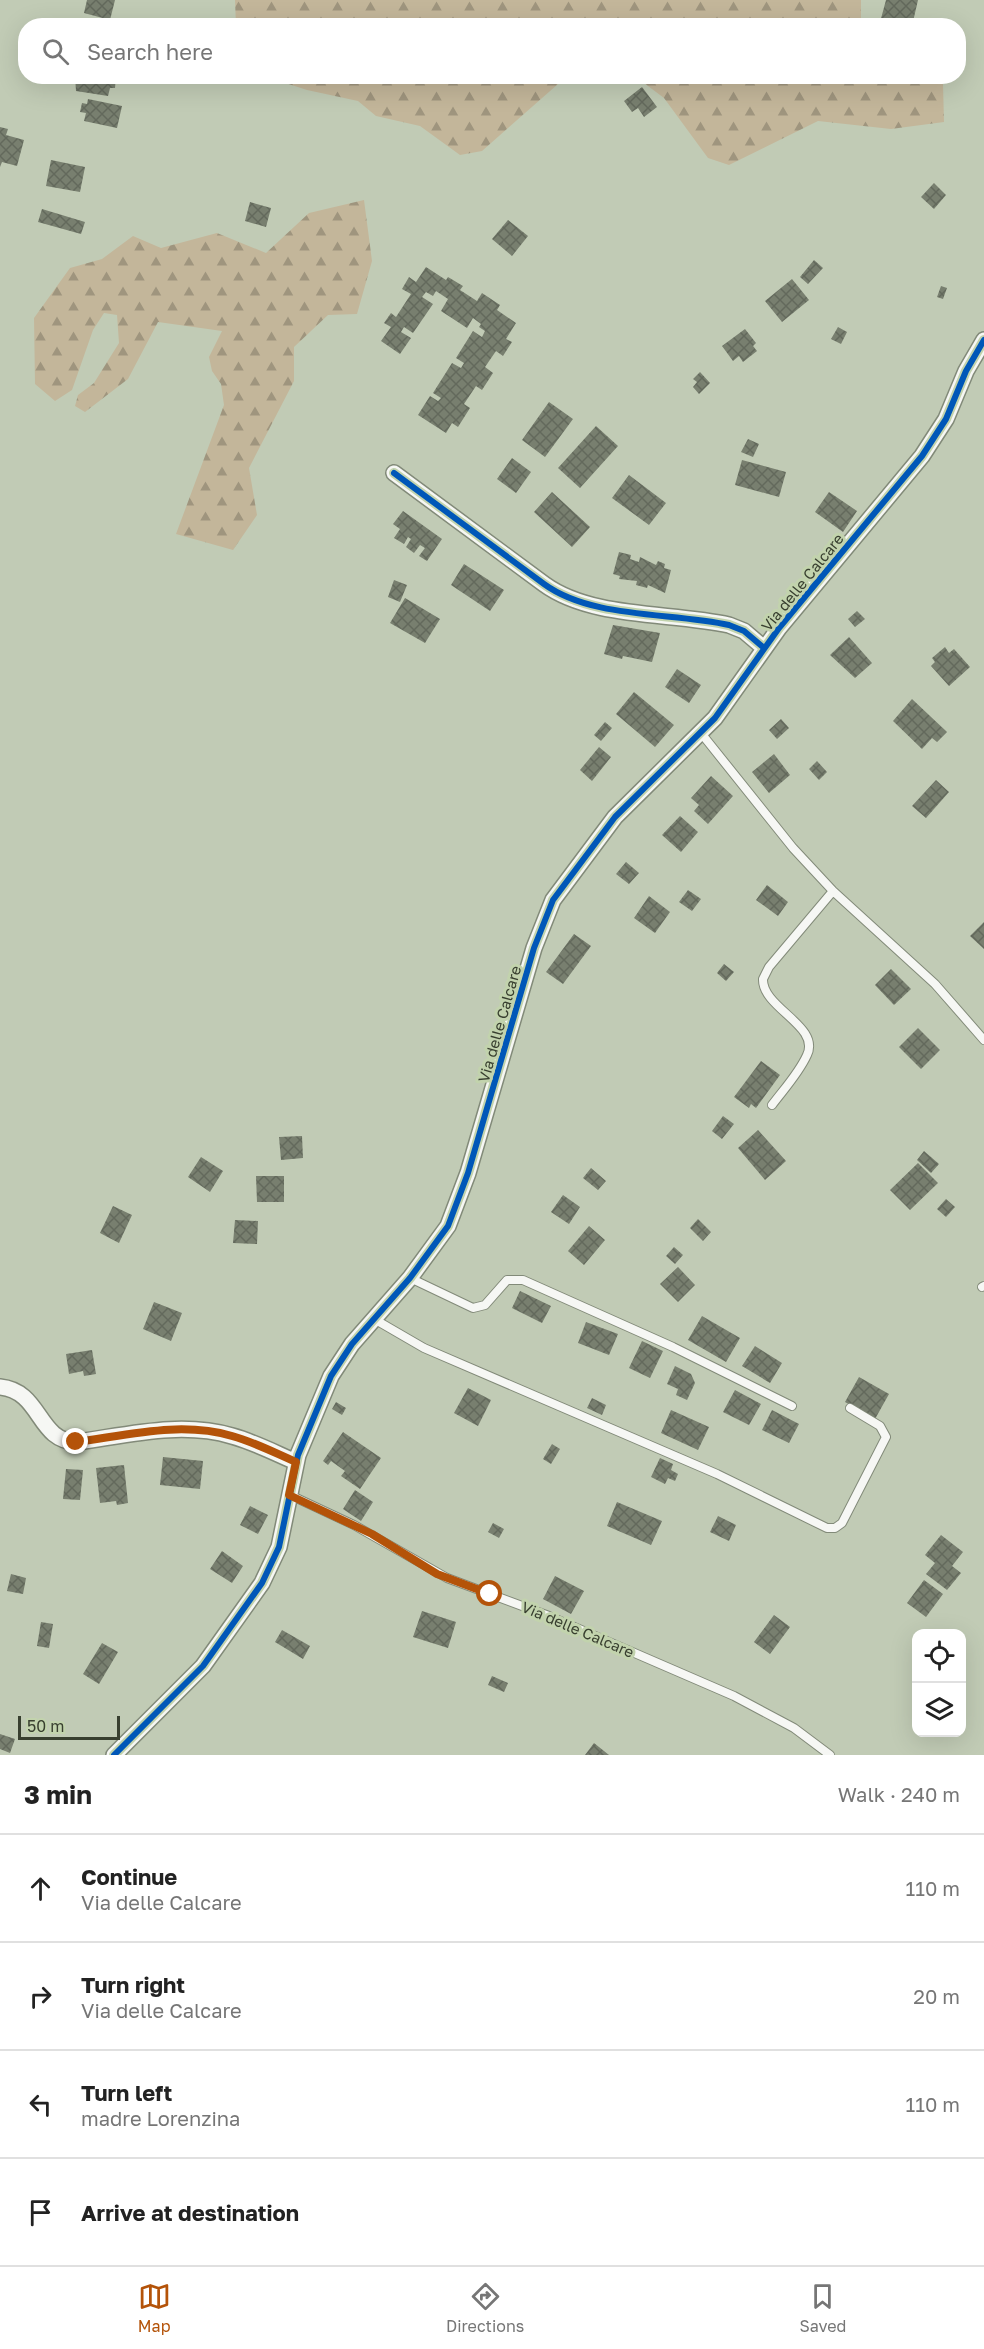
<!DOCTYPE html>
<html lang="en">
<head>
<meta charset="utf-8">
<style>
	:root { --surface:#fff; --page:#f6f6f6; --text:#222; --muted:#767676; --line:#e0e0e0; --accent:#b45309 }
	body { margin:0; font-family:"Golos Text",sans-serif; background:var(--page); color:var(--text) }
	.controls { position:absolute; right:18px; bottom:18px; display:grid; overflow:hidden; border-radius:12px; box-shadow:0 6px 24px #0002 }
	.controls button { width:54px; height:54px; display:grid; place-items:center; padding:0; border:0; border-bottom:2px solid var(--line); background:var(--surface); color:var(--text); font:30px sans-serif }
	.scale { position:absolute; left:18px; bottom:15px; width:102px; box-sizing:border-box; padding-left:6px; border:3px solid #383f2f; border-top:0; font-size:16px; line-height:21px; white-space:nowrap; color:#383f2f; -webkit-text-stroke:4px #c2d3ad; paint-order:stroke }
	.stop { position:absolute; width:18px; height:18px; margin:-14px; border:4px solid #b45309; border-radius:50%; background:#fff }
	.stop.end { background:#b45309; border-color:#fff; box-shadow:0 2px 6px #0008 }
	.list { margin:0; padding:0; list-style:none }
	h2 { display:flex; justify-content:space-between; align-items:center; height:78px; margin:0; padding:0 24px; font-size:26px }
	h2 small { font-size:20px; font-weight:400; color:var(--muted) }
	.list li { display:grid; grid-template-columns:39px 1fr auto; gap:18px; align-items:center; box-sizing:border-box; height:108px; padding:0 24px; border-top:2px solid var(--line) }
	.list b { display:block; font-size:22px; white-space:nowrap }
	.list p { margin:0; font-size:20px; white-space:nowrap; color:var(--muted) }
	.list em { font-size:20px; font-style:normal; color:var(--muted) }
	.icon { flex:none; width:33px; height:33px; fill:none; stroke:currentColor; stroke-width:2; stroke-linecap:round; stroke-linejoin:round }
	.map { position:relative; flex:none; width:984px; height:1755px; overflow:hidden }
	.search { position:absolute; background:var(--surface); box-shadow:0 6px 24px #0002; left:18px; right:18px; top:18px; height:66px; display:flex; align-items:center; gap:15px; box-sizing:border-box; padding:0 21px; border-radius:24px; color:var(--muted); font-size:22px }
	.sheet { height:510px; background:var(--surface) }
	nav { display:flex; justify-content:space-around; align-items:center; box-sizing:border-box; height:84px; border-top:2px solid var(--line); background:var(--surface); font-size:16px; color:var(--muted) }
	nav a { display:grid; justify-items:center; gap:3px }
	nav .on { color:var(--accent) }
	.map>svg:first-child { display:block }
	.forest { fill:url(#forest-firs) }
	.building { fill:url(#building-cross-hatch) }
	.lines { fill:none; stroke-linecap:round; stroke-linejoin:round }
	.service-casing { stroke:#828a79; stroke-width:10 }
	.minor-casing { stroke:#828a79; stroke-width:18 }
	.service { stroke:#f6f7f4; stroke-width:8 }
	.minor { stroke:#f6f7f4; stroke-width:15 }
	.cycleway-casing { stroke:#c2d3ad; stroke-width:10 }
	.cycleway { stroke:#0057b8; stroke-width:6 }
	.route { stroke:#b45309; stroke-width:8 }
	.labels { text-anchor:middle; dominant-baseline:central; stroke-width:6; stroke-linejoin:round; paint-order:stroke }
	.street-label { font-size:15px; fill:#383f2f; stroke:#c2d3ad }
</style>
</head>
<body>
<div class="map">
<svg width="984" height="1755" viewBox="0 0 984 1755">
	<defs>
		<pattern id="forest-firs" width="22" height="20" patternUnits="userSpaceOnUse" patternTransform="scale(1.5)"><rect width="22" height="20" fill="#c3b69a"/><path d="M5 1l3.5 6h-7zM16 11l3.5 6h-7z" fill="#9f957e"/></pattern>
		<pattern id="building-cross-hatch" width="8" height="8" patternUnits="userSpaceOnUse" patternTransform="scale(1.5)"><rect width="8" height="8" fill="#787f6f"/><path d="M0 0l8 8M0 8l8-8" fill="none" stroke="#63695c"/></pattern>
	</defs>
	<rect width="100%" height="100%" fill="#c1cbb5"/>
	<path class="forest" d="M235,0H861V26H236Z
		M267,77H566L482,151L460,155L420,126L376,116L358,101L307,90Z
		M872,77L878,81C897,74 926,72 943,84L944,122L891,129L818,121L729,165L708,158L664,98L636,77Z
		M364,200L372,261L357,314L328,315L294,347V381L249,468L257,515L233,550L176,534L224,405L221,384L212,371L209,357L222,331L158,322L128,379L85,412L75,406L78,395L94,383L119,343L117,315L104,313L93,330L72,390L55,401L35,384L34,318L70,268L102,259L133,236L161,248L217,233L266,253L309,213Z"/>
	<path class="building" d="M87,0H115L110,20L84,13Z
		M886,0H918L912,26L899,23L898,26H879Z
		M75,76H116L115,88H110L108,96L76,91Z
		M642,87L657,107L644,117L638,108L632,112L624,101Z
		M88,99L122,106L117,128L84,121L86,113L80,112L82,103L87,104Z
		M0,127L8,129L6,135L24,140L17,166L2,162L0,167Z
		M51,160L85,167L80,192L46,186Z
		M934,183L946,195L934,209L921,197Z
		M250,202L271,208L266,227L245,221Z
		M42,209L85,222L81,234L38,222Z
		M508,220L528,236L512,256L492,239Z
		M814,260L823,268L808,284L800,277Z
		M426,267L446,280L448,277L463,286L460,290L477,301L482,293L500,305L497,310L516,323L506,339L512,342L503,356L496,351L485,367L493,373L482,390L476,386L464,404L470,408L458,427L452,423L446,433L418,415L430,396L438,401L441,398L433,393L452,363L461,368L464,363L456,358L473,331L482,337L485,331L479,327L481,324L473,318L467,328L441,311L448,299L436,291L433,296L426,292L422,297L433,304L413,333L404,327L401,332L411,338L400,354L381,341L391,327L384,323L391,313L396,317L411,294L402,289L409,277L416,282Z
		M792,279L809,300L782,322L765,301Z
		M941,286L947,288L943,299L937,297Z
		M838,327L847,332L841,344L831,339Z
		M745,329L756,343L753,346L757,351L743,362L739,356L733,361L722,346Z
		M700,372L710,383L699,394L693,387L697,382L693,379Z
		M549,402L573,419L545,457L522,440Z
		M596,426L618,446L580,488L558,468Z
		M748,439L759,444L753,457L741,452Z
		M512,458L531,472L516,493L497,479Z
		M742,460L786,472L779,497L735,485Z
		M629,475L666,503L649,525L612,498Z
		M552,492L590,527L572,547L534,512Z
		M829,492L857,511L843,532L815,512Z
		M403,511L442,539L427,561L419,556L425,548L420,545L414,553L406,547L411,539L408,537L404,544L394,538L400,529L393,524Z
		M619,552L631,555L630,559L639,562L640,557L656,565L658,561L665,564L664,568L671,570L665,593L648,585L647,588L636,585L637,581L619,579L620,576L613,574Z
		M464,564L504,590L490,611L451,585Z
		M394,580L407,585L400,602L388,597Z
		M405,598L440,619L425,643L390,623Z
		M857,611L865,619L855,627L848,619Z
		M613,625L660,633L652,662L623,656L622,659L604,654Z
		M849,637L872,663L855,678L830,655Z
		M945,647L949,653L954,649L970,667L949,686L931,666L935,662L932,658Z
		M677,669L701,685L689,703L665,687Z
		M634,692L674,725L655,747L616,714Z
		M912,699L947,732L937,742L932,738L922,749L893,721Z
		M781,719L789,728L777,739L769,730Z
		M605,722L612,728L601,741L594,735Z
		M599,747L611,757L592,781L580,770Z
		M774,754L790,775L769,793L752,772Z
		M817,761L827,772L819,780L809,769Z
		M711,776L733,796L708,824L694,811L699,805L691,798Z
		M936,780L949,792L926,818L912,806Z
		M680,816L698,832L681,852L662,835Z
		M626,862L639,873L629,884L616,874Z
		M767,885L788,902L778,916L756,900Z
		M688,890L701,899L692,911L679,902Z
		M649,896L670,912L655,933L634,918Z
		M984,922V949L970,936Z
		M574,934L591,946L563,984L546,972Z
		M724,964L734,972L726,981L717,973Z
		M891,969L911,989L894,1005L875,985Z
		M918,1028L940,1050L921,1069L899,1047Z
		M761,1061L780,1075L756,1108L751,1104L749,1108L734,1097Z
		M723,1116L734,1124L722,1139L712,1131Z
		M758,1130L786,1161L765,1180L738,1148Z
		M302,1136L303,1158L281,1160L279,1137Z
		M924,1151L939,1164L931,1173L917,1160Z
		M201,1157L223,1171L210,1192L188,1177Z
		M918,1163L938,1183L910,1210L890,1190Z
		M591,1168L606,1181L598,1190L583,1178Z
		M256,1176H284V1202H257Z
		M563,1195L580,1207L569,1224L551,1212Z
		M946,1199L955,1207L946,1217L937,1209Z
		M113,1206L132,1215L119,1243L100,1233Z
		M698,1219L711,1232L703,1241L690,1228Z
		M235,1220L258,1221L257,1244L233,1243Z
		M589,1226L605,1240L584,1265L568,1251Z
		M674,1247L683,1255L675,1264L666,1256Z
		M678,1267L695,1285L678,1302L660,1284Z
		M520,1291L551,1306L542,1323L512,1308Z
		M154,1302L182,1313L171,1341L143,1329Z
		M702,1316L740,1338L726,1362L688,1340Z
		M586,1322L618,1334L609,1355L578,1343Z
		M642,1341L663,1351L650,1378L629,1368Z
		M755,1346L782,1363L770,1383L742,1366Z
		M92,1350L96,1374L84,1376L83,1371L69,1374L66,1354Z
		M675,1366L691,1374L695,1383L687,1400L676,1395L678,1389L667,1384Z
		M859,1377L889,1394L875,1419L845,1402Z
		M468,1388L491,1400L478,1426L454,1413Z
		M735,1390L761,1404L749,1425L723,1412Z
		M592,1398L606,1405L602,1415L587,1408Z
		M336,1402L346,1408L342,1415L332,1409Z
		M671,1410L709,1427L698,1450L661,1433Z
		M772,1410L799,1424L789,1443L762,1430Z
		M343,1432L381,1458L360,1489L341,1476L345,1471L331,1461L328,1465L323,1461Z
		M552,1444L560,1449L551,1464L543,1459Z
		M163,1457L203,1461L200,1489L160,1485Z
		M660,1458L673,1464L671,1470L678,1474L675,1481L668,1478L665,1484L651,1477Z
		M124,1465L128,1503L117,1505L116,1501L100,1503L96,1468Z
		M66,1469L83,1470L80,1500L63,1499Z
		M355,1490L373,1502L361,1521L343,1509Z
		M617,1502L662,1521L651,1545L607,1526Z
		M250,1506L268,1515L258,1534L240,1525Z
		M718,1516L736,1525L729,1541L710,1532Z
		M493,1523L504,1529L499,1538L488,1532Z
		M941,1535L963,1552L952,1566L961,1573L947,1590L926,1574L935,1563L925,1555Z
		M222,1551L243,1566L232,1583L210,1569Z
		M11,1574L26,1578L23,1594L7,1591Z
		M555,1576L584,1591L571,1614L543,1599Z
		M924,1580L943,1594L926,1617L907,1603Z
		M422,1611L456,1622L448,1648L413,1637Z
		M774,1615L790,1627L770,1654L754,1642Z
		M41,1622L53,1624L49,1648L37,1646Z
		M282,1630L310,1646L303,1659L275,1642Z
		M102,1643L118,1652L99,1684L83,1674Z
		M492,1676L508,1683L504,1692L488,1685Z
		M0,1734L15,1739L10,1753L0,1749Z
		M594,1743L609,1755H585Z"/>
	<g class="lines">
		<g class="service-casing">
			<path id="service" d="M701,733L793,848L833,891L935,984L984,1040
				M772,1105C784,1089 799,1073 807,1055C821,1026 762,1008 763,979L769,967L833,891
				M410,1278L473,1308L485,1305L507,1280H523L673,1347L792,1406
				M982,1287L984,1286
				M374,1319L424,1348L717,1474L827,1528H835L842,1523L886,1437L880,1426L850,1408
				M290,1495L354,1525L447,1578L549,1616L734,1696L794,1728L830,1755"/>
		</g>
		<g class="minor-casing">
			<path id="minor" d="M394,473L544,584C592,619 671,612 729,625L744,631L764,648
				M0,1387C42,1391 37,1442 77,1442C128,1435 181,1421 232,1436C254,1442 275,1453 296,1462
				M114,1755L203,1666L262,1583L279,1547L298,1455L331,1376L352,1344L410,1278L448,1226L468,1173L534,948L553,900L615,817L715,718L779,628L922,456L946,419L966,371L984,340"/>
		</g>
		<use href="#service" class="service"/>
		<use href="#minor" class="minor"/>
		<g class="cycleway-casing">
			<path id="cycleway" d="M394,473L544,584C592,619 671,612 729,625L744,631L764,648
				M114,1755L203,1666L262,1583L279,1547L298,1455L331,1376L352,1344L410,1278L448,1226L468,1173L534,948L553,900L615,817L715,718L779,628L922,456L946,419L966,371L984,340"/>
		</g>
		<use href="#cycleway" class="cycleway"/>
	</g>
	<g class="lines">
		<path class="route" d="M76,1442C128,1435 181,1421 232,1436C254,1442 275,1453 296,1462L289,1495L372,1534L437,1574L490,1594"/>
	</g>
	<g class="labels">
		<g class="street-label">
			<text transform="translate(802 582) rotate(-51)">Via delle Calcare</text>
			<text transform="translate(499 1024) rotate(-74)">Via delle Calcare</text>
			<text transform="translate(578 1629) rotate(23)">Via delle Calcare</text>
		</g>
	</g>
</svg>
<div class="controls">
<button><svg class="icon" aria-label="locate" viewBox="0 0 24 24"><circle cx="12" cy="12" r="6"/><path d="M12 2v4M12 18v4M2 12h4M18 12h4"/></svg></button>
<button><svg class="icon" aria-label="layers" viewBox="0 0 24 24"><path d="M12 4l9 5-9 5-9-5zM3 14l9 5 9-5"/></svg></button>
</div>
<div class="scale">50 m</div>
<div class="stop" style="left:490px;top:1594px"></div>
<div class="stop end" style="left:76px;top:1442px"></div>
<div class="search"><svg class="icon" aria-label="search" viewBox="0 0 24 24"><circle cx="10" cy="10" r="6"/><path d="M15 15l6 6"/></svg>Search here</div>
</div>
<section class="sheet">
<h2>3 min<small>Walk · 240 m</small></h2>
<ul class="list">
<li><svg class="icon" aria-label="ahead" viewBox="0 0 24 24"><path d="M12 20V5M6 11l6-6 6 6"/></svg><div><b>Continue</b><p>Via delle Calcare</p></div><em>110 m</em></li>
<li><svg class="icon" aria-label="right" viewBox="0 0 24 24"><path d="M7 20v-9h11M14 6l5 5-5 5"/></svg><div><b>Turn right</b><p>Via delle Calcare</p></div><em>20 m</em></li>
<li><svg class="icon" aria-label="left" viewBox="0 0 24 24"><path d="M17 20v-9H6M10 6l-5 5 5 5"/></svg><div><b>Turn left</b><p>madre Lorenzina</p></div><em>110 m</em></li>
<li><svg class="icon" aria-label="arrive" viewBox="0 0 24 24"><path d="M6 21V4h12l-3 4 3 4H6"/></svg><div><b>Arrive at destination</b></div></li>
</ul>
</section>
<nav>
<a class="on"><svg class="icon" aria-label="map" viewBox="0 0 24 24"><path d="M3 6l6-2 6 2 6-2v14l-6 2-6-2-6 2zM9 4v14M15 6v14"/></svg>Map</a>
<a><svg class="icon" aria-label="directions" viewBox="0 0 24 24"><path d="M12 3l9 9-9 9-9-9zM9 14v-3h6M13 9l2 2-2 2"/></svg>Directions</a>
<a><svg class="icon" aria-label="saved" viewBox="0 0 24 24"><path d="M7 4h10v16l-5-4-5 4z"/></svg>Saved</a>
</nav>
</body>
</html>
